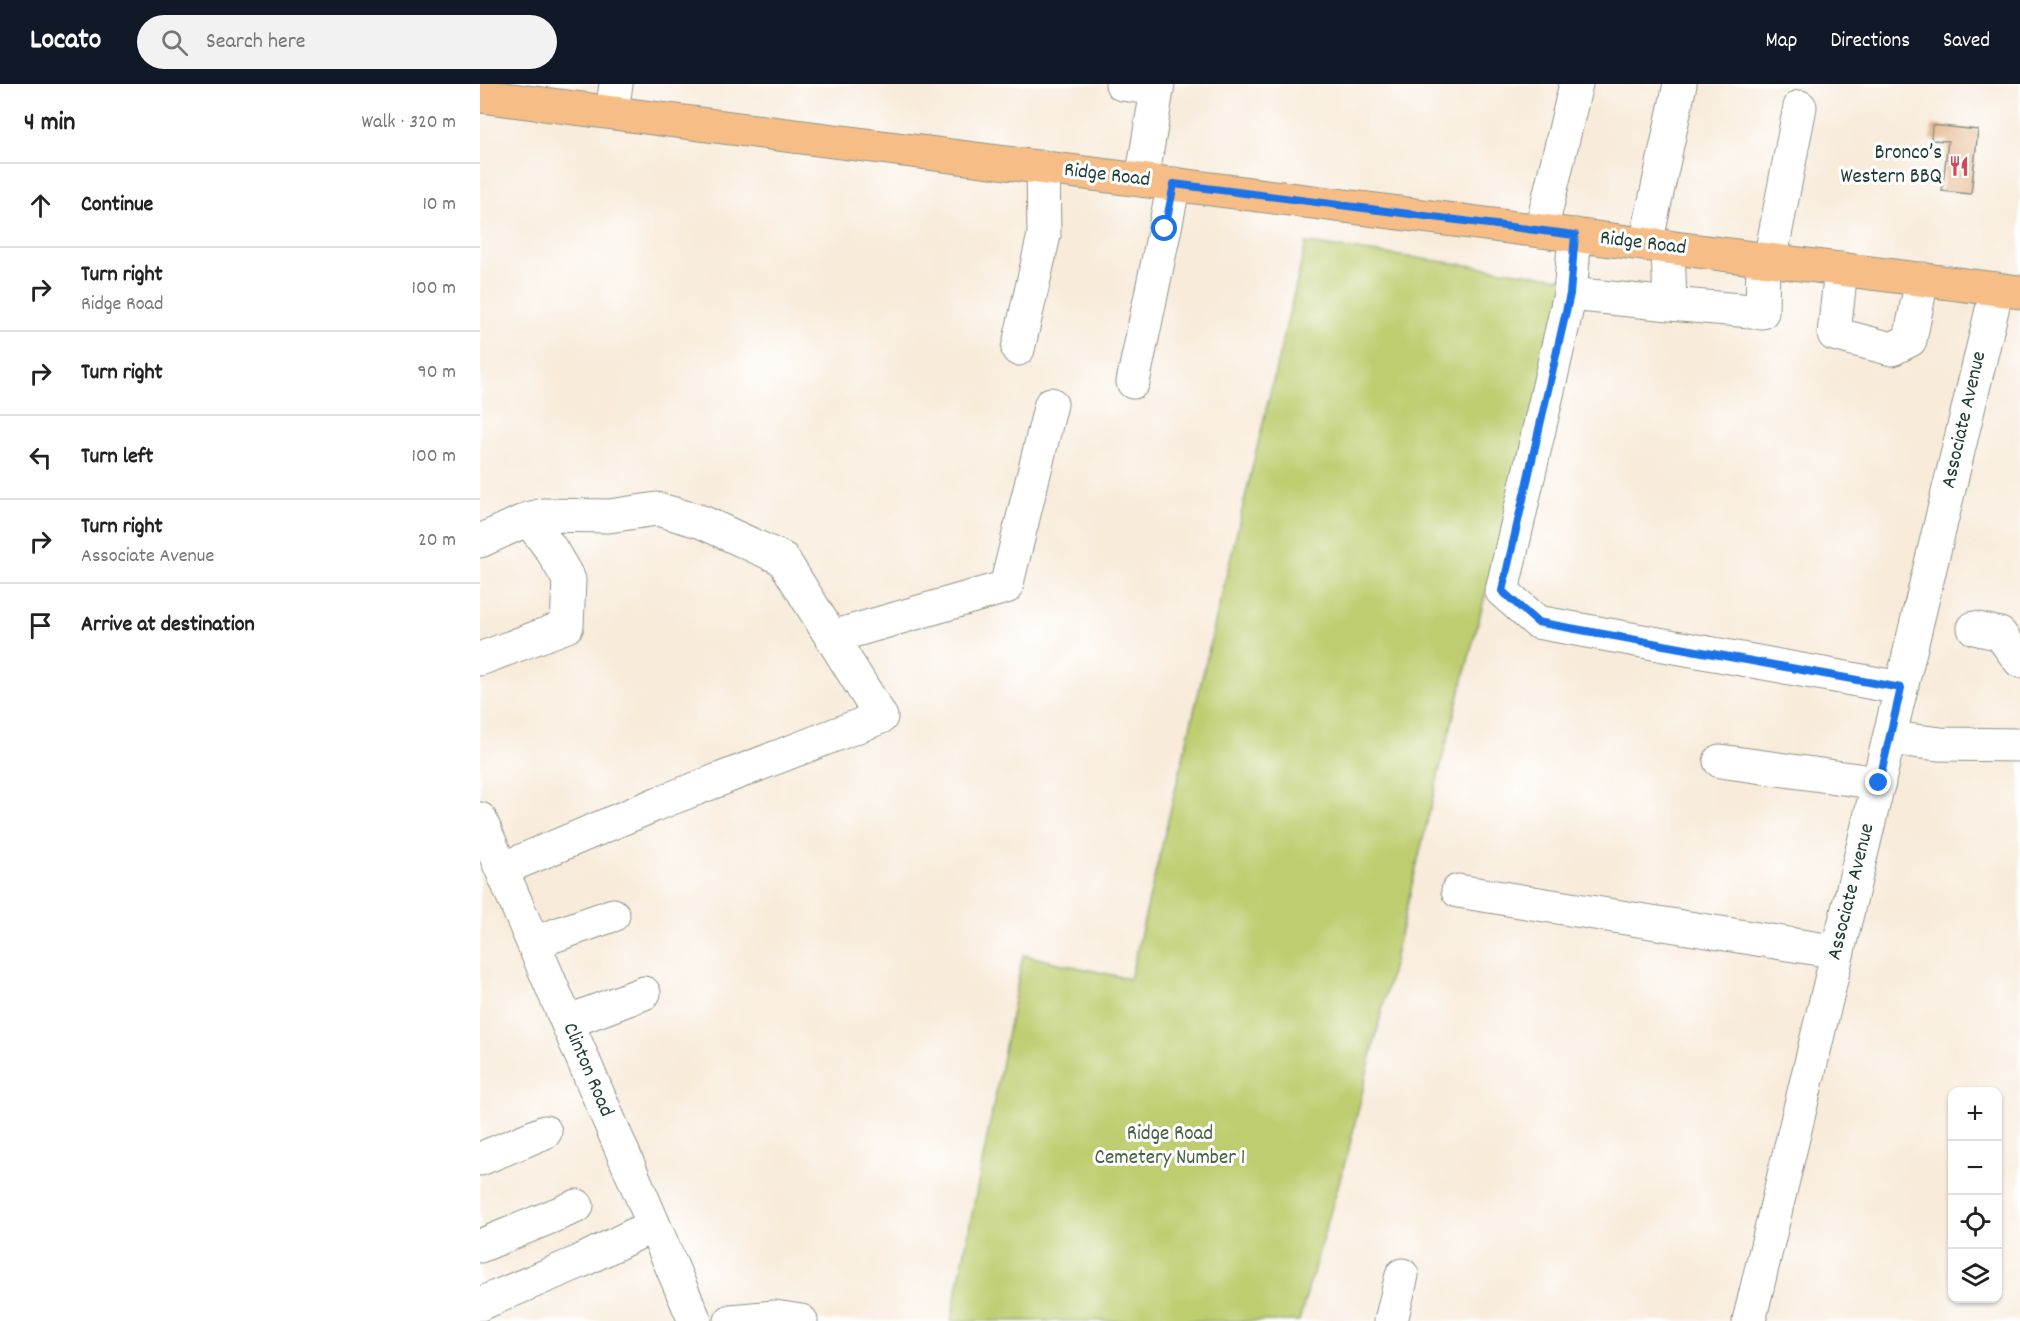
<!DOCTYPE html>
<html lang="en">
<head>
<meta charset="utf-8">
<style>
	:root { --surface:#fff; --page:#f2f2f2; --text:#222; --muted:#767676; --line:#e0e0e0; --accent:#111827 }
	body { margin:0; font-family:Dekko,sans-serif; background:var(--page); color:var(--text) }
	.controls { position:absolute; right:18px; bottom:18px; display:grid; overflow:hidden; border-radius:12px; box-shadow:0 2px 4px #0004 }
	.controls button { width:54px; height:54px; display:grid; place-items:center; padding:0; border:0; border-bottom:2px solid var(--line); background:var(--surface); color:var(--text); font:30px sans-serif }
	.stop { position:absolute; width:18px; height:18px; margin:-14px; border:4px solid #1a73e8; border-radius:50%; background:#fff }
	.stop.end { background:#1a73e8; border-color:#fff; box-shadow:0 2px 6px #0008 }
	.list { margin:0; padding:0; list-style:none }
	h2 { display:flex; justify-content:space-between; align-items:center; height:78px; margin:0; padding:0 24px; font-size:26px }
	h2 small { font-size:20px; font-weight:400; color:var(--muted) }
	.list li { display:grid; grid-template-columns:39px 1fr auto; gap:18px; align-items:center; box-sizing:border-box; height:84px; padding:0 24px; border-top:2px solid var(--line) }
	.list b { display:block; font-size:22px; white-space:nowrap }
	.list p { margin:0; font-size:20px; white-space:nowrap; color:var(--muted) }
	.list em { font-size:20px; font-style:normal; color:var(--muted) }
	.icon { flex:none; width:33px; height:33px; fill:none; stroke:currentColor; stroke-width:2; stroke-linecap:round; stroke-linejoin:round }
	.map { position:relative; flex:none; width:1540px; height:1237px; overflow:hidden }
	header { display:flex; align-items:center; gap:36px; box-sizing:border-box; height:84px; padding:0 30px; background:var(--accent); color:#fff }
	header strong { font-size:28px }
	nav { display:flex; gap:33px; margin-inline-start:auto; font-size:21px }
	.search { width:420px; height:54px; background:var(--page); display:flex; align-items:center; gap:15px; box-sizing:border-box; padding:0 21px; border-radius:33px; color:var(--muted); font-size:22px }
	main { display:flex }
	aside { flex:1; background:var(--surface) }
	.map>svg:first-child { display:block }
	.green { fill:#becd6f; stroke:#6e8552; stroke-width:1.5 }
	.building { fill:#e1ac78 }
	.lines { fill:none; stroke-linecap:round; stroke-linejoin:round }
	.minor-casing { stroke:#8c9487; stroke-width:35 }
	.major-casing { stroke:#8c9487; stroke-width:35 }
	.minor { stroke:#fff; stroke-width:33 }
	.major { stroke:#f6be86; stroke-width:33 }
	.route { stroke:#1a73e8; stroke-width:8 }
	.labels { text-anchor:middle; dominant-baseline:central; stroke-width:6; stroke-linejoin:round; paint-order:stroke }
	.poi-label { font-size:21px; fill:#1f3d34; stroke:#fff; text-anchor:end }
	.street-label { font-size:21px; fill:#1f3d34; stroke:#fff }
	.park-label { font-size:21px; fill:#476143; stroke:#fff }
</style>
</head>
<body>
<header>
<strong>Locato</strong>
<div class="search"><svg class="icon" aria-label="search" viewBox="0 0 24 24"><circle cx="10" cy="10" r="6"/><path d="M15 15l6 6"/></svg>Search here</div>
<nav><a>Map</a><a>Directions</a><a>Saved</a></nav>
</header>
<main>
<aside>
<h2>4 min<small>Walk · 320 m</small></h2>
<ul class="list">
<li><svg class="icon" aria-label="ahead" viewBox="0 0 24 24"><path d="M12 20V5M6 11l6-6 6 6"/></svg><div><b>Continue</b></div><em>10 m</em></li>
<li><svg class="icon" aria-label="right" viewBox="0 0 24 24"><path d="M7 20v-9h11M14 6l5 5-5 5"/></svg><div><b>Turn right</b><p>Ridge Road</p></div><em>100 m</em></li>
<li><svg class="icon" aria-label="right" viewBox="0 0 24 24"><path d="M7 20v-9h11M14 6l5 5-5 5"/></svg><div><b>Turn right</b></div><em>90 m</em></li>
<li><svg class="icon" aria-label="left" viewBox="0 0 24 24"><path d="M17 20v-9H6M10 6l-5 5 5 5"/></svg><div><b>Turn left</b></div><em>100 m</em></li>
<li><svg class="icon" aria-label="right" viewBox="0 0 24 24"><path d="M7 20v-9h11M14 6l5 5-5 5"/></svg><div><b>Turn right</b><p>Associate Avenue</p></div><em>20 m</em></li>
<li><svg class="icon" aria-label="arrive" viewBox="0 0 24 24"><path d="M6 21V4h12l-3 4 3 4H6"/></svg><div><b>Arrive at destination</b></div></li>
</ul>
</aside>
<div class="map">
<svg width="1540" height="1237" viewBox="0 0 1540 1237">
	<rect width="100%" height="100%" fill="#fff"/>
	<filter id="ink" filterUnits="userSpaceOnUse"><feTurbulence type="fractalNoise" baseFrequency=".0167" numOctaves="2"/><feDisplacementMap in="SourceGraphic" scale="12" xChannelSelector="R" yChannelSelector="G"/><feConvolveMatrix kernelMatrix="1 2 1 2 8 2 1 2 1" color-interpolation-filters="sRGB"/></filter>
	<filter id="wash" filterUnits="userSpaceOnUse"><feTurbulence type="fractalNoise" baseFrequency=".008" numOctaves="4" result="noise"/><feDisplacementMap in="SourceGraphic" scale="24" xChannelSelector="R" yChannelSelector="G"/><feGaussianBlur stdDeviation="1.35" result="paint"/><feColorMatrix in="noise" values="0 0 0 0 0 0 0 0 0 0 0 0 0 0 0 0 0 1.4 0 .05"/><feComposite in="paint" operator="in"/></filter>
	<g filter="url(#wash)">
		<rect width="100%" height="100%" fill="#f8ebda"/>
		<path class="green" d="M826,159L1088,195L960,684L869,1064L819,1237H471L543,871L650,895Z"/>
		<g id="blocks">
			<path class="building" d="M1452,41L1498,46L1491,110L1462,107L1468,57L1451,56Z"/>
		</g>
	</g>
	<g filter="url(#ink)">
		<use href="#blocks" fill-opacity="0" stroke="#8c9487" stroke-width="1.5"/>
		<g class="lines">
			<g class="minor-casing">
				<path id="minor" d="M642,0L677,5
					M132,28L136,0
					M662,96L678,0
					M1061,147L1096,0
					M1095,151L1090,210L1190,220L1188,163
					M1166,160L1200,0
					M1290,176L1320,23
					M1361,185L1354,250L1412,265L1430,256L1442,195
					M1090,210L1022,507L1057,538L1421,604
					M1190,220L1282,228L1283,175
					M538,265L564,151L563,83
					M653,298L694,100
					M0,457L48,435L63,431L129,432L177,425L222,438L303,475L401,633L179,719L22,785
					M1494,544L1520,550L1540,577
					M352,553L526,503L571,320
					M0,575L87,542L89,496L71,465L48,435
					M1409,654L1460,660L1540,661
					M1240,677L1399,699
					M0,735L215,1237
					M978,807L1358,868
					M53,859L133,831
					M87,938L164,909
					M0,1075L65,1048
					M0,1162L97,1122
					M0,1220L99,1178L174,1141
					M251,1237L295,1233L321,1237
					M911,1237L922,1191
					M1269,1237L1517,205"/>
			</g>
			<g class="major-casing">
				<path id="major" d="M0,12L1540,208"/>
			</g>
			<use href="#minor" class="minor"/>
			<use href="#major" class="major"/>
		</g>
	</g>
	<g class="lines" filter="url(#ink)">
		<path class="route" d="M685,145L694,100L1095,151L1090,210L1022,507L1057,538L1421,604L1399,699"/>
	</g>
	<defs>
		<g id="restaurant-bare" transform="scale(1.62)"><path d="M-5-6h1v4h1v-4h1v4h1v-4h1v5L-1.5 .5V6h-2V.5L-5-1ZM5-6V6H3V1.5H1.5Q1.5-4 5-6Z" fill="#d1495b" stroke="#fff" stroke-width="2.5" paint-order="stroke"/></g>
	</defs>
	<g fill-rule="evenodd">
		<use href="#restaurant-bare" x="1479" y="82"/>
	</g>
	<g class="labels">
		<g class="poi-label">
			<text x="1462" y="70">Bronco’s<tspan x="1462" dy="24">Western BBQ</tspan></text>
		</g>
		<g class="street-label">
			<text transform="translate(627 92) rotate(7)">Ridge Road</text>
			<text transform="translate(1163 160) rotate(7)">Ridge Road</text>
			<text transform="translate(1485 336) rotate(-77)">Associate Avenue</text>
			<text transform="translate(1372 808) rotate(-76)">Associate Avenue</text>
			<text transform="translate(107 986) rotate(67)">Clinton Road</text>
		</g>
		<g class="park-label">
			<text x="690" y="1051">Ridge Road<tspan x="690" dy="24">Cemetery Number 1</tspan></text>
		</g>
	</g>
</svg>
<div class="controls">
<button>+</button>
<button>−</button>
<button><svg class="icon" aria-label="locate" viewBox="0 0 24 24"><circle cx="12" cy="12" r="6"/><path d="M12 2v4M12 18v4M2 12h4M18 12h4"/></svg></button>
<button><svg class="icon" aria-label="layers" viewBox="0 0 24 24"><path d="M12 4l9 5-9 5-9-5zM3 14l9 5 9-5"/></svg></button>
</div>
<div class="stop" style="left:685px;top:145px"></div>
<div class="stop end" style="left:1399px;top:699px"></div>
</div>
</main>
</body>
</html>
